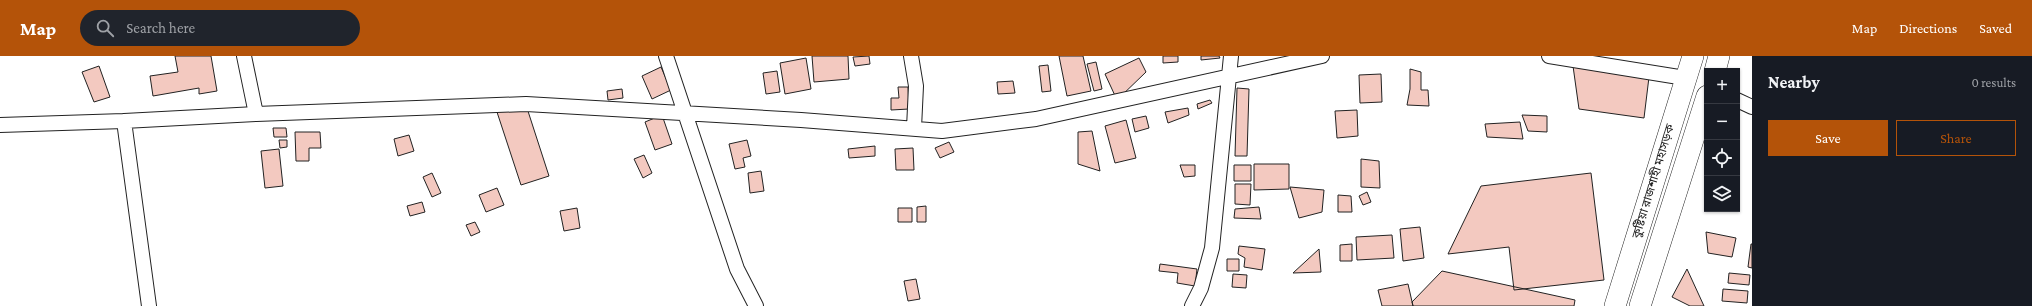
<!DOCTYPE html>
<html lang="en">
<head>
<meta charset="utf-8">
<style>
	:root { --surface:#171b24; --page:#20242c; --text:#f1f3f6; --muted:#9ea1a6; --line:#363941; --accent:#b45309 }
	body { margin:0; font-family:"Crimson Pro","Noto Sans Bengali",serif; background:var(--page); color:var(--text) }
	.controls { position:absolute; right:12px; top:12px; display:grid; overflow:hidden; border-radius:0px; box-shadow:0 1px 3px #0004 }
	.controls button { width:36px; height:36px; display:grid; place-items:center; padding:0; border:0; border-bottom:1px solid var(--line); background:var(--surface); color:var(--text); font:20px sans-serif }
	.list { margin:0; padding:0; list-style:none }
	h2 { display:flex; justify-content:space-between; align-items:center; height:52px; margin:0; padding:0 16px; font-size:17px }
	h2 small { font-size:13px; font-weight:400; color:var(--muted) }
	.actions { display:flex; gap:8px; padding:12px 16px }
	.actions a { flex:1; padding:9px 0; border:1px solid var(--accent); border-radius:0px; text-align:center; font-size:14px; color:var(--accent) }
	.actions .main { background:var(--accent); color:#fff }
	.icon { flex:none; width:22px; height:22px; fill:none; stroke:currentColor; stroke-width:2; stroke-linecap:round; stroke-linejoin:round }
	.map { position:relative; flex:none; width:1752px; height:250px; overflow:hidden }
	header { display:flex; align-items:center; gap:24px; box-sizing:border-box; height:56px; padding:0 20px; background:var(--accent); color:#fff }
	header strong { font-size:19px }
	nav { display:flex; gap:22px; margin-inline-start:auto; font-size:14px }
	.search { width:280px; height:36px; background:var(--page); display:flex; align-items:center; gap:10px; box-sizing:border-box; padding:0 14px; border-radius:22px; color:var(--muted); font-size:15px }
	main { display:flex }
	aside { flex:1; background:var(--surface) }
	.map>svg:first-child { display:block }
	.building { fill:#f3c9c0; stroke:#222 }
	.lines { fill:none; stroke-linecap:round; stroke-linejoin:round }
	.minor-casing { stroke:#222; stroke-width:16 }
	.highway-casing { stroke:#222; stroke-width:22 }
	.minor { stroke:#fff; stroke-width:14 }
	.highway { stroke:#fff; stroke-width:21 }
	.labels { text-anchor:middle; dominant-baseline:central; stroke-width:3; stroke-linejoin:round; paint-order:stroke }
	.street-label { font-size:12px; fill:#222; stroke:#fff }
</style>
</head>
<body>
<header>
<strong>Map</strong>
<div class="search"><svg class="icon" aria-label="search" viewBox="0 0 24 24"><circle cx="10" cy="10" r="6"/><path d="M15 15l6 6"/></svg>Search here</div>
<nav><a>Map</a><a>Directions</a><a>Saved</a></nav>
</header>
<main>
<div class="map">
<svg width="1752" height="250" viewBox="0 0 1752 250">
	<rect width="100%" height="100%" fill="#fff"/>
	<path class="building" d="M175,0H211L217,35L199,38V32L153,40L150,20L178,16Z
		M812,0H848L849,23L814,26Z
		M869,0L870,8L855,10L853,1Z
		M1059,0H1083L1091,35L1067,40Z
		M1163,0H1178V6L1163,7Z
		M1201,0H1219L1220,2L1201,4Z
		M806,2L811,33L785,38L780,7Z
		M1139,2L1146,16L1117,44L1105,18Z
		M1096,6L1102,33L1094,35L1087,8Z
		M1048,9L1051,35L1042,36L1039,10Z
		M99,10L110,41L94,46L82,16Z
		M1573,10L1649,21L1644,62L1579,53Z
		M661,11L671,34L652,43L642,20Z
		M1410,13L1421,16V34H1428L1429,50L1407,49L1410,33Z
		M777,15L780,36L766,38L763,17Z
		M1381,18L1382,46L1360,47L1359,19Z
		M1013,25L1015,37L998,38L997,26Z
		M898,31H908L909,53L891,54V42H899Z
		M1237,32L1249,33L1247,100H1235Z
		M622,33L623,42L608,44L607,35Z
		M1210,44L1212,47L1198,53L1197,48Z
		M526,49L549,120L521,129L495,50Z
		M1188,52L1189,59L1168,67L1165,56Z
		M1357,54L1358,80L1337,82L1335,55Z
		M662,59L672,88L655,94L645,66Z
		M1522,59L1547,60V76L1528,75Z
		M1146,60L1149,72L1135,76L1132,63Z
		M1126,64L1136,102L1115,107L1105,70Z
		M1520,66L1523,83L1487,81L1485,68Z
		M273,72H286L287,81H274Z
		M1092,75L1100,115L1078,108V76Z
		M295,76H320L321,92H309V105H296Z
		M409,79L414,95L398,100L394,83Z
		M279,84H287V91L280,92Z
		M747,84L751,100L743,102L745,111L735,113L729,88Z
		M949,86L954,96L940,102L935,92Z
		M875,90V100L849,102L848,93Z
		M913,92L914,114H896L895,93Z
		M279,93L283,130L265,132L261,95Z
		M644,99L652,117L643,122L634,103Z
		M1361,103L1379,105L1380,132L1361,131Z
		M1254,108H1289V133L1254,134Z
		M1180,109H1195V120L1184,121Z
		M1234,109H1251V125H1234Z
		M761,115L764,135L750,137L748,117Z
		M432,117L441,137L432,141L423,121Z
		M1591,117L1604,224L1514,234L1509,191L1448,198L1481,130Z
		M1235,128H1251L1250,149L1235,148Z
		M1290,131L1324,134L1322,156L1299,162Z
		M497,132L504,149L486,156L479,139Z
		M1367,136L1371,146L1363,149L1359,140Z
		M1338,139L1351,140L1352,156H1338Z
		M422,146L425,156L410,160L407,150Z
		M926,150V166H917V151Z
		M1259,151L1261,163L1234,162L1235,153Z
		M577,152L580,172L564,175L560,155Z
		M898,152H912V166H898Z
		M475,166L480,176L471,180L466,169Z
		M1420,171L1424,202L1403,205L1400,173Z
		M1706,176L1736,182L1732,201L1708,197Z
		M1392,179L1394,202L1357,204L1356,181Z
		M1352,188V205H1340V189Z
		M1751,188H1752V212L1748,211Z
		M1239,190L1265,193L1262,214L1244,211L1245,202L1238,198Z
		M1319,193L1321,216L1293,217Z
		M1227,203H1239V215H1227Z
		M1160,208L1197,213L1195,230L1177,227L1178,217L1159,215Z
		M1687,213L1704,250H1690L1672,241Z
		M1442,215L1575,244L1574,250H1413L1412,246Z
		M1729,217L1750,219L1749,229L1728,227Z
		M1233,218L1247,219L1246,232L1232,231Z
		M916,223L920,243L908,245L904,225Z
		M1408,228L1413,250H1382L1378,234Z
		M1723,233L1748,235L1747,247L1722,245Z"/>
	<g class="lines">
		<g class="minor-casing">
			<path id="minor" d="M244,0L256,58
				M666,0L737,213L756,250
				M911,0L916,30L914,72
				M1549,0L1685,22
				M1737,44L1752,51
				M124,65L149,250
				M0,69L124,65L256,58L526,48L801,64L942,75L1036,63L1322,0
				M1192,250L1201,232L1212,192L1231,0"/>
		</g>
		<g class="highway-casing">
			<path id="highway" d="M1715,15L1719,0
				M1615,250L1693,0
				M1640,250L1707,40"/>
		</g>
		<use href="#minor" class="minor"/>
		<use href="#highway" class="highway"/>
	</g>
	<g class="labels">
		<g class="street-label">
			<text transform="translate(1653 125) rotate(-73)">কুষ্টিয়া রাজশাহী মহাসড়ক</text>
		</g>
	</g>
</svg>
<div class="controls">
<button>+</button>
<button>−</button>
<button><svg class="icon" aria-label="locate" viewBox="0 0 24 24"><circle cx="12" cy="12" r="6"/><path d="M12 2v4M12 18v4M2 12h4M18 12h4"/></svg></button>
<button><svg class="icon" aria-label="layers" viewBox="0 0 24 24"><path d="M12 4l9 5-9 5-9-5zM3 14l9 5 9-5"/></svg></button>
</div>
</div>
<aside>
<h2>Nearby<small>0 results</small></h2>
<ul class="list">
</ul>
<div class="actions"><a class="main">Save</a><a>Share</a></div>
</aside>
</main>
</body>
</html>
